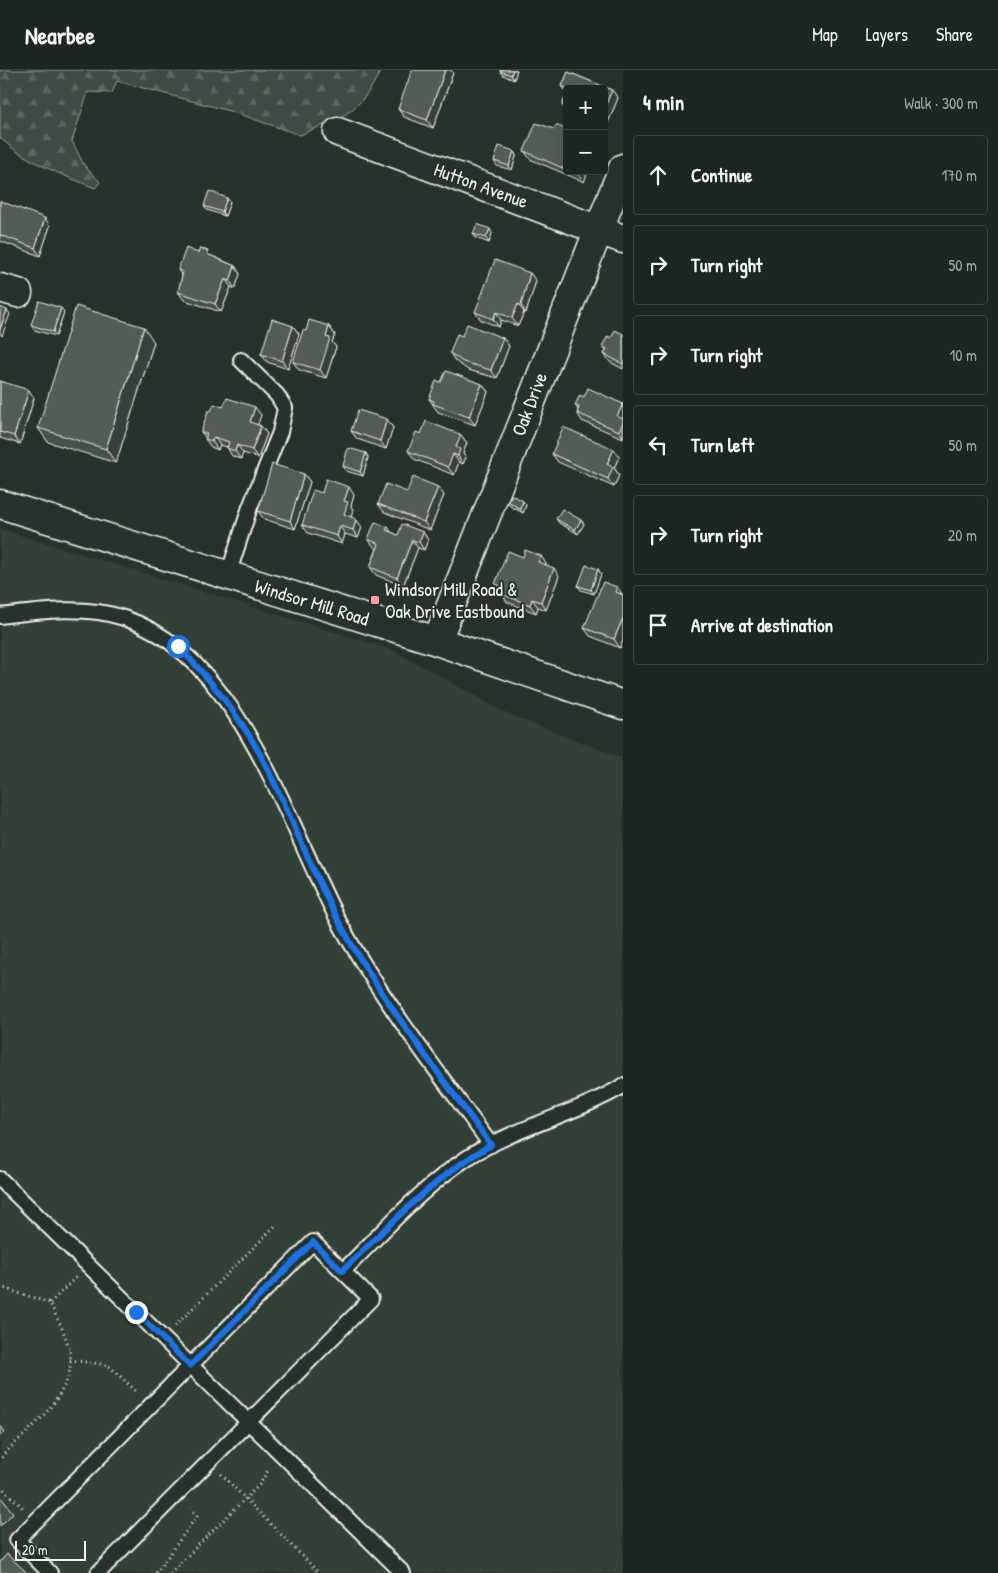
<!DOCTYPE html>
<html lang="en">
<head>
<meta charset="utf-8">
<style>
	:root { --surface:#1c2622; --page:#29322f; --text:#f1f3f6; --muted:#a0a5a5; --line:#3a4340 }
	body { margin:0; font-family:"Patrick Hand",sans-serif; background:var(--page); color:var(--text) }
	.controls { position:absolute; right:15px; top:15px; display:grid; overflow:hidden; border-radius:5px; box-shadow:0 5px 20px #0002 }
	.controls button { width:45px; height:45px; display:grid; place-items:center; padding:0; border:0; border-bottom:1px solid var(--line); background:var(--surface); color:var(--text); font:25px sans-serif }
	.scale { position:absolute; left:15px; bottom:12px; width:71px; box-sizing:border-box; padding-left:5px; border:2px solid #f4f1e8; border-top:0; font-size:14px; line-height:18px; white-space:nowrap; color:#f4f1e8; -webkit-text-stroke:4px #26332d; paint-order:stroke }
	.stop { position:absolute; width:15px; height:15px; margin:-11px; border:4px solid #1a73e8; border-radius:50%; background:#fff }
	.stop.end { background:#1a73e8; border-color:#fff; box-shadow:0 1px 5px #0008 }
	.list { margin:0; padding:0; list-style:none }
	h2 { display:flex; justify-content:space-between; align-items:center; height:65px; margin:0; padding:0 20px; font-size:21px }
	h2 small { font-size:16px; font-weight:400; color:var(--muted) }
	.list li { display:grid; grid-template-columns:32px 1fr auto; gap:15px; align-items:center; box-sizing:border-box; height:80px; margin:0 10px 10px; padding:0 10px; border:1px solid var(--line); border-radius:5px }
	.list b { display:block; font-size:19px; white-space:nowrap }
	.list em { font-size:16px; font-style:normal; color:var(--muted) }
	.icon { flex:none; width:28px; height:28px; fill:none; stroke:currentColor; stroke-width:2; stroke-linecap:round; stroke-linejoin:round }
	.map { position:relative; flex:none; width:623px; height:1503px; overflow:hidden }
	header { display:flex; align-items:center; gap:30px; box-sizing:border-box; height:70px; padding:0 25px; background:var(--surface); border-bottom:1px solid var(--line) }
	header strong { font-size:24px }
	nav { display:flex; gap:28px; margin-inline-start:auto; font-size:18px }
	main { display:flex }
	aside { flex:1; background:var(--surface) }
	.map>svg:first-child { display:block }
	.built { fill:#333f39 }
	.forest { fill:url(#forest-firs); stroke:#9a9e96 }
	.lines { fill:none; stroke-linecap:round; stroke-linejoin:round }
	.lane-casing { stroke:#f4f1e8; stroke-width:18 }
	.street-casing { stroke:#f4f1e8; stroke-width:31 }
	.secondary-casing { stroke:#f4f1e8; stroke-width:31 }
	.path { stroke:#f4f1e8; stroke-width:3; stroke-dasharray:1 4; stroke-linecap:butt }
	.lane { stroke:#26332d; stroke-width:14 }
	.street { stroke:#26332d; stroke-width:28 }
	.secondary { stroke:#26332d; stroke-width:28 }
	.wall { fill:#474f49; stroke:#f4f1e8 }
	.shaded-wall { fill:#39403c; stroke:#f4f1e8 }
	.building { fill:#525c55; stroke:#f4f1e8 }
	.route { stroke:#1a73e8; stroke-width:6 }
	.poi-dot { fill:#ff9aa2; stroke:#26332d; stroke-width:2 }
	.labels { text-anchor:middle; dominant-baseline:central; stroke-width:4; stroke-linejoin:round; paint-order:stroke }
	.street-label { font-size:19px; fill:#f4f1e8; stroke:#26332d }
	.poi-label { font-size:19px; fill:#f4f1e8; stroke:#26332d; text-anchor:start }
</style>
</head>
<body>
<header>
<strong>Nearbee</strong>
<nav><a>Map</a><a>Layers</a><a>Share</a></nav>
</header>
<main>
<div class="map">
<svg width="623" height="1503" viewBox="0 0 623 1503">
	<defs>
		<pattern id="forest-firs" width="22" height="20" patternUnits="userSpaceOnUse" patternTransform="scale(1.25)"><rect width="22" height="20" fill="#414b45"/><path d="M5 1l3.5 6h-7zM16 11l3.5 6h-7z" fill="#5d6560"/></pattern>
	</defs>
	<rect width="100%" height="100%" fill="#26332d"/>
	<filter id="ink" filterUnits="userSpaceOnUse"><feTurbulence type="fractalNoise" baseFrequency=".02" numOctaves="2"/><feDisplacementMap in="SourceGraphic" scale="10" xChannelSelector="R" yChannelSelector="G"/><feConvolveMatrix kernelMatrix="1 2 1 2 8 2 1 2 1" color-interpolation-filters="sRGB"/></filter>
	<g filter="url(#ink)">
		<path class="built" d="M0,459L392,580L510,645L623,688V1503H0Z"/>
		<path class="forest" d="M0,0H381C358,45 344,46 300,65L233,42L117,11L112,23L88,22L72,71L84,95L100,112L95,118C63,105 26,92 0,68Z"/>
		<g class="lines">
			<g class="lane-casing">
				<path id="lane" d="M228,505L250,437L280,362L285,338L277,325L241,290
					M0,546C40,541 86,535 124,548C239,585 288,756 339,852C382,931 439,1003 491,1075
					M0,1109L403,1503
					M343,1201C382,1163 420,1119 467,1088C515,1057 574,1045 623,1016
					M50,1503L17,1470L313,1172L371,1229L98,1503"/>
			</g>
			<g class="street-casing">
				<path id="street" d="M338,62L623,169
					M0,218L18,223
					M437,571L623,98"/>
			</g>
			<g class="secondary-casing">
				<path id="secondary" d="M0,434L437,571L623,635"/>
			</g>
			<path class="path" d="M0,1217L50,1233C57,1249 67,1266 70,1283C75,1314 47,1343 27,1362C18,1371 7,1379 0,1390
				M50,1233L76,1207
				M175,1256L277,1154
				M70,1290L108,1295L138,1323
				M221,1404L319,1503
				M0,1416L23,1438
				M156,1503L197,1446L191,1438
				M170,1503L259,1415L269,1399"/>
			<use href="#lane" class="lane"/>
			<use href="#street" class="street"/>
			<use href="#secondary" class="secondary"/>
		</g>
		<path class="wall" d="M500,0H517L514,10L503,5L500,1Z
			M568,2L612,20L618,28L607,55L604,54V19H567V23L562,16Z
			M453,3L433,58L404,47L398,39Z
			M567,23V42L562,35Z
			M554,59L567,60V101H588L584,112L530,89L524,81Z
			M514,81L516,86L512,100L497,96L494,91Z
			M227,128L230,132L225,146L207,140L204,136Z
			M0,131L50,156L40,186L0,171Z
			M492,163L489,173L476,168L473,164Z
			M198,183L212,186L235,196L240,204L235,219L231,217L221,242L184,230L178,222L182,206L178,200Z
			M530,203L536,211L526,243L524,242L518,256L501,250L499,257L481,250L475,242Z
			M64,242L56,266L34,260L31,255Z
			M293,256L299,264L288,299L267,292L261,284Z
			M329,256L335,265L332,272L336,277L326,308L299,300L293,292L306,261Z
			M623,264V299L610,292L604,284L606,281L602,276L611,268Z
			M462,266L503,268L509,276L497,308L468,300L455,291L450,283Z
			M154,272L116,393L48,372L38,358Z
			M0,311L34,328L20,374L0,368Z
			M441,312L482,314L488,322L475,355L438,342L429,329Z
			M584,327L623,334V368L582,351L577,343L578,340L575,335Z
			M223,337L261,345L257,354L261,356L267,364L258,388L243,383L241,389L232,386L227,377L220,375L218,380L211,377L205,369L206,368L201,362L211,341Z
			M387,349L393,358L386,379L357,369L351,361Z
			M421,364L461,365L467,373L463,383L466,387L463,394L459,392L454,405L414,389L408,381Z
			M552,384L619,387L614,398L619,405L614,417L558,392Z
			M368,387L363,406L346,401L343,396Z
			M304,404L310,412L295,459L264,449L258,441Z
			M407,422L444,425L430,460L384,442L378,434Z
			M322,423L354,425L351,436L353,440L351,447L362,457L358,468L345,464L342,474L308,463L302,455Z
			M508,431L526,435L523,443L510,436Z
			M556,449L581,450L584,454L578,464L559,453Z
			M388,457L391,462L398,465L423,462L428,470L424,480L418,478L403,516L376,505L370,497L377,479L374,477L368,469Z
			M541,486L546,495L559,506L546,540L538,537L536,543L507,532L495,514L523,487Z
			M598,499L601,504L594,524L581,520L578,516Z
			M622,524L623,525V570L620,578L590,566L584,558Z
			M0,1355L5,1362L0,1366Z
			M0,1426L13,1443L0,1456Z"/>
		<path class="shaded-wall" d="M445,0H451L453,3L433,58L427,50Z
			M513,0H517L514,10L511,5Z
			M612,20L618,28L607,55L604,52V39Z
			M514,81L516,86L512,100L509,96Z
			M579,101H588L584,112L578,104Z
			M227,128L230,132L225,146L222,142Z
			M45,148L50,156L40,186L35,178Z
			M490,159L492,163L489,173L486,168Z
			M235,196L240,204L235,219L230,211Z
			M530,203L536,211L526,243L521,235Z
			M225,209L231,217L221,242L215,234Z
			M518,234L524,242L518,256L512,248Z
			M61,238L64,242L56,266L53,262Z
			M7,240L10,244L2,266L0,263V259Z
			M496,242L501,250L499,257L493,249Z
			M293,256L299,264L288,299L282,291Z
			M329,256L335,265L332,272L336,277L326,308L320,300L326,267Z
			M144,257L154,272L116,393L106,379Z
			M503,268L509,276L497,308L491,300Z
			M482,314L488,322L475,355L469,347Z
			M29,320L34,328L20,374L14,366Z
			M623,334V367L619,361L617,346Z
			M255,337L261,345L256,360L250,352Z
			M387,349L393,358L386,379L380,371Z
			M261,356L267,364L258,388L252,380Z
			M461,365L467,373L463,383L466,387L463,394L458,386L456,377Z
			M214,367L220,375L218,380L212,371Z
			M237,375L243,383L241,389L235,381Z
			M614,379L619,387L614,398L619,405L614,417L608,409L607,394Z
			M366,383L368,387L363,406L360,402Z
			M453,384L459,392L454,405L448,397Z
			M304,404L310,412L295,459L290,451Z
			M349,417L354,425L351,436L353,440L350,452L344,444V431Z
			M438,417L444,425L430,460L424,452Z
			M523,431L526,435L523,443L520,439Z
			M356,449L362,457L358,468L353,460Z
			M581,450L584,454L578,464L575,460Z
			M340,456L345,464L342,474L337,466Z
			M423,462L428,470L424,480L419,472Z
			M412,470L418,478L403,516L397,508Z
			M541,486L546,494L544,500L538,492Z
			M554,498L559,506L546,540L541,532Z
			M598,499L601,504L594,524L591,520Z
			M617,517L623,525L616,522Z
			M532,529L538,537L536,543L530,535Z
			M623,548V570L620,578L614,569Z"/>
		<path class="building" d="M412,0H445L427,50L398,39Z
			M500,0H513L511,5L500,1Z
			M568,2L612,20L604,39V19H568L562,16Z
			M567,23V37L562,35Z
			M536,53L554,59L556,55L567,60V100L524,81Z
			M499,76L514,81L509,96L494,91Z
			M570,101H579L578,104Z
			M209,121L227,128L222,142L204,136Z
			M0,131L45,148L35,178L0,165Z
			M477,154L490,159L486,168L473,164Z
			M186,178L198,183L200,178L208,181L207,184L235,196L230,211L225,209L215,234L178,222L183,202L178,200Z
			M495,190L530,203L521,235L518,234L512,248L496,242L493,249L475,242Z
			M39,231L61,238L53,262L31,255Z
			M76,236L144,257L106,379L38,358Z
			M0,237L7,240L0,259Z
			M272,249L293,256L282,291L261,284Z
			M309,250L329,256L326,267L330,268L320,300L293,292L303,260L306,261Z
			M467,254L503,268L491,300L463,292L450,283L457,264L462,266Z
			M615,260L623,264V294L604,284L607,279L602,276L608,266L611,268Z
			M446,301L482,314L469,347L433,334L434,331L429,329L436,311L441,312Z
			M0,311L29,320L14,366L0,362Z
			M588,318L623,334L617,346L623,349V352L619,361L577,343L579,337L575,335L580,325L584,327Z
			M227,328L255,337L250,352L261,356L252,380L237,375L235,381L227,378L229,372L214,367L212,371L205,369L207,364L201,362L208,341H211L214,334L223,337Z
			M358,340L387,349L380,371L351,361Z
			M426,351L461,365L456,377L460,379L458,386L453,384L448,397L408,381L416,362L421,364Z
			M563,357L614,379L607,394L613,397L608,409L552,384Z
			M348,378L366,383L360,402L343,396Z
			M272,394L304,404L290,451L258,441Z
			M413,407L438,417L424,452L378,434L386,414L407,422Z
			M326,409L349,417L344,431L348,432L344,444L356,449L353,460L340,456L337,466L302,455L313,420L322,423Z
			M512,425L523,431L520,439L508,431Z
			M562,439L581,450L575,460L556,449Z
			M375,452L388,457L386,460L398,465L402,454L423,462L419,472L412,470L397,508L370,497L379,474L368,469Z
			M525,480L541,486L538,492L554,498L541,532L532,529L530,535L501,524L503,517L495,514L508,481L523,487Z
			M586,495L598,499L591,520L578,516Z
			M603,512L617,517L616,522L623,525V548L614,569L584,558Z
			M7,1484L27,1503H0V1492Z"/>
	</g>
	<g class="lines" filter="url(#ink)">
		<path class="route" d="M136,1242L190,1296L313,1172L342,1201C389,1156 433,1107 491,1075C439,1003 382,931 339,852C310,798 289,739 260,684C238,644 209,608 178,576"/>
	</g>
	<rect class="poi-dot" x="370" y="525" width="10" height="10" rx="2.5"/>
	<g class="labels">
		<g class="street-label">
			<text transform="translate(481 115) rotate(20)">Hutton Avenue</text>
			<text transform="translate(529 334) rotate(-69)">Oak Drive</text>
			<text transform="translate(312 532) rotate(17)">Windsor Mill Road</text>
		</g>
		<g class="poi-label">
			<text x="385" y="519">Windsor Mill Road &amp;<tspan x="385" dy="22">Oak Drive Eastbound</tspan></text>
		</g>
	</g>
</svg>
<div class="controls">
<button>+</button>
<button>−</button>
</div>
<div class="scale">20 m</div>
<div class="stop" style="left:178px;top:576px"></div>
<div class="stop end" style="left:136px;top:1242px"></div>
</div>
<aside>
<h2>4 min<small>Walk · 300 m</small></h2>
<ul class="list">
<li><svg class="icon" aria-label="ahead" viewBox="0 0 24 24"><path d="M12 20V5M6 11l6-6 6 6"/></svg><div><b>Continue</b></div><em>170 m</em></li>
<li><svg class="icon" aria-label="right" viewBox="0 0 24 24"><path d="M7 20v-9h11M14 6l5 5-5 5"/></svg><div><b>Turn right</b></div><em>50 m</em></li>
<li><svg class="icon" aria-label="right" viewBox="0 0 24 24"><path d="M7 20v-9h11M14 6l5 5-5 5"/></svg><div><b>Turn right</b></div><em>10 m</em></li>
<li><svg class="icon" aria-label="left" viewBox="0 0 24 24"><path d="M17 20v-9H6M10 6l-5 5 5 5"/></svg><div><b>Turn left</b></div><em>50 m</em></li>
<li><svg class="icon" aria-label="right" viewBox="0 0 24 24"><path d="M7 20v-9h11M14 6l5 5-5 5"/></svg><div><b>Turn right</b></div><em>20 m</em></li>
<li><svg class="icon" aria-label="arrive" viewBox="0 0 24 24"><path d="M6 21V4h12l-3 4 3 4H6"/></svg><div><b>Arrive at destination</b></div></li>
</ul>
</aside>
</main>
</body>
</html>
